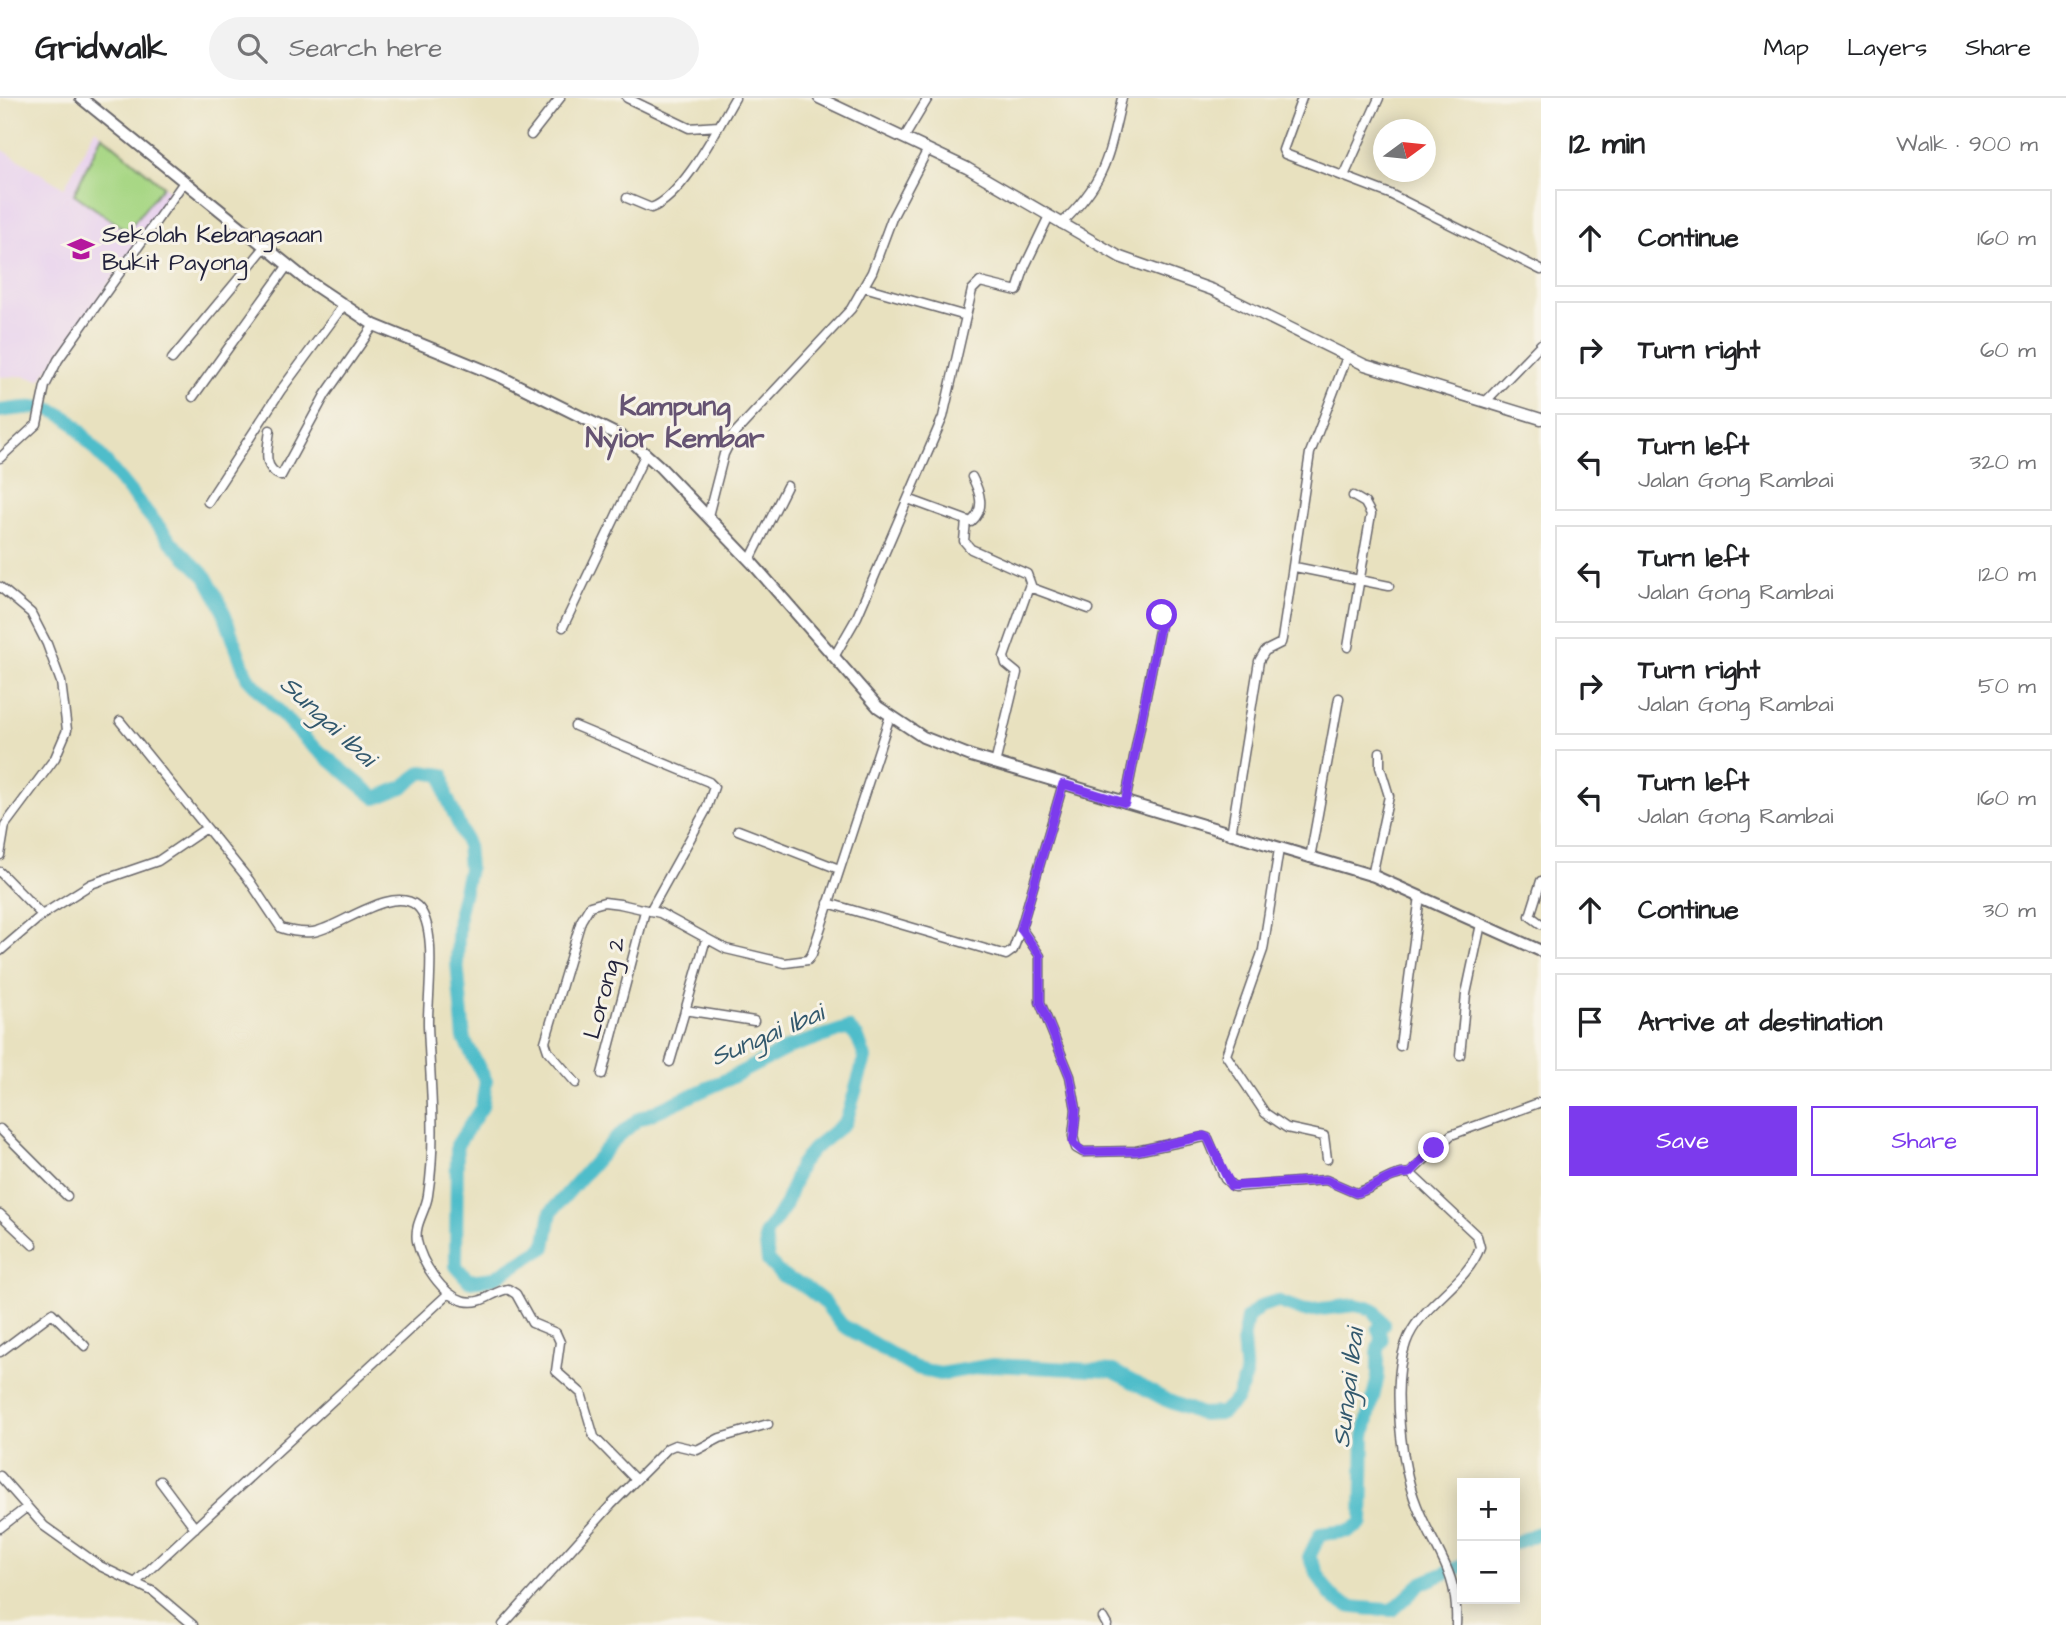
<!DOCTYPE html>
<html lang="en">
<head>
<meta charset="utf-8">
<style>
	:root { --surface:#fff; --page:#f2f2f2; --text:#202124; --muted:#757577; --line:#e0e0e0; --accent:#7c3aed }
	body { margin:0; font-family:"Architects Daughter",sans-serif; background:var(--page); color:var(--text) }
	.controls { position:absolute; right:21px; bottom:21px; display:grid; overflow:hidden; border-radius:0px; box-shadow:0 4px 18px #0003 }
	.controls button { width:63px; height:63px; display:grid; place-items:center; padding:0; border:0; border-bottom:2px solid var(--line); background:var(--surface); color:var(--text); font:35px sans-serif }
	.compass { position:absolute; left:1373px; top:21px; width:63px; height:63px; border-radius:50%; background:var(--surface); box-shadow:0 4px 18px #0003; rotate:75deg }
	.stop { position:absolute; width:21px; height:21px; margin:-16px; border:5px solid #7c3aed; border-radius:50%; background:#fff }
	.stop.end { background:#7c3aed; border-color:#fff; box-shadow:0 2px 7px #0008 }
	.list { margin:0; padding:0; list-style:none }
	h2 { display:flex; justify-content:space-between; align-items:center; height:91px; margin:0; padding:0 28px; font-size:30px }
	h2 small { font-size:23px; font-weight:400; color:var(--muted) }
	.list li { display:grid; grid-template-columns:46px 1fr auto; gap:21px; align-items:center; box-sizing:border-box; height:98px; margin:0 14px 14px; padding:0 14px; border:2px solid var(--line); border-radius:0px }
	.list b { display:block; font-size:26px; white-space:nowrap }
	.list p { margin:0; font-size:23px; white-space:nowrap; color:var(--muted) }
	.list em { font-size:23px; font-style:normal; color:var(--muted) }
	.actions { display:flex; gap:14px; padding:21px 28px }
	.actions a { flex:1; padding:16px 0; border:2px solid var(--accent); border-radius:0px; text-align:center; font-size:24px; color:var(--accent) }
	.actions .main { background:var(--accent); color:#fff }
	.icon { flex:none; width:38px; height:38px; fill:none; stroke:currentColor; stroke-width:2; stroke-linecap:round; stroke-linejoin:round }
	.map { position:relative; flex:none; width:1541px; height:1527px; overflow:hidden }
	header { display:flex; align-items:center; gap:42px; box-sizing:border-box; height:98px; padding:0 35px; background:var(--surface); border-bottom:2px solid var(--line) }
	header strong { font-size:33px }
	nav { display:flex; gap:38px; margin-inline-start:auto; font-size:24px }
	.search { width:490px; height:63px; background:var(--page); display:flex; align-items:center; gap:18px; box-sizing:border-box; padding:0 24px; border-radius:38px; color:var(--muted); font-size:26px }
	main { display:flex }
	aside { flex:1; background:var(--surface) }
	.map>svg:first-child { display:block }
	.built { fill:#e8d2ee }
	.green { fill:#a8d785; stroke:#657c60; stroke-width:2 }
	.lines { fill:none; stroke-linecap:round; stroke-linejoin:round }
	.river { stroke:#50bdca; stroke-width:14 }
	.minor-casing { stroke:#676569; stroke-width:11 }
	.tertiary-casing { stroke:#676569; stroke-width:13 }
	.secondary-casing { stroke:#676569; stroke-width:14 }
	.minor { stroke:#fff; stroke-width:8 }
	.tertiary { stroke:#fff; stroke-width:10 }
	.secondary { stroke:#fff; stroke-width:10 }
	.route { stroke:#7c3aed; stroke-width:9 }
	.labels { text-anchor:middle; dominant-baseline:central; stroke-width:6; stroke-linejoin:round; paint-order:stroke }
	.poi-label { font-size:24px; fill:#22223b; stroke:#f7f3e8; text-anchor:start }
	.street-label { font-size:24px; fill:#22223b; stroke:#f7f3e8 }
	.water-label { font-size:26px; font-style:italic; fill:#32586d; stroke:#f7f3e8 }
	.quarter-label { font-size:28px; font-weight:bold; fill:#655372; stroke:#f7f3e8 }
</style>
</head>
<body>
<header>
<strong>Gridwalk</strong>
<div class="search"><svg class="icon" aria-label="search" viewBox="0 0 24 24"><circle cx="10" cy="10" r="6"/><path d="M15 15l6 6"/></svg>Search here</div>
<nav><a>Map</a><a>Layers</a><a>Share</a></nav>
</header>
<main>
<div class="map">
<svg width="1541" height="1527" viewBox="0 0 1541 1527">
	<rect width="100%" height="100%" fill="#f7f3e8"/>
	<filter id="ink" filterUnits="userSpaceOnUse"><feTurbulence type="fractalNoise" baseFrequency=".0143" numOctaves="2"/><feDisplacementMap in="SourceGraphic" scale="14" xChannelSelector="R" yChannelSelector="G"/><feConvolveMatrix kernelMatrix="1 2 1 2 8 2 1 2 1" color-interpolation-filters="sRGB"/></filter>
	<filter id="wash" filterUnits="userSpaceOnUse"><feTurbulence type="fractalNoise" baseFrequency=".00686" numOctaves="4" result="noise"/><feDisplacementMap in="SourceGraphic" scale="28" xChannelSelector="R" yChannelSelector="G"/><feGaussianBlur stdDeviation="1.57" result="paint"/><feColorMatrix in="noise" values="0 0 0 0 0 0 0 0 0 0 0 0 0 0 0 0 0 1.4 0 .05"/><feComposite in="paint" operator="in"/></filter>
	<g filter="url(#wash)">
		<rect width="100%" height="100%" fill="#e8e1bf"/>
		<path class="built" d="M95,31L173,96L40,282L23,278L0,279V50L64,90Z"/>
		<path class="green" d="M102,37L163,88L127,133L74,96Z"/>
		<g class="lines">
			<path class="river" d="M0,313C31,309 50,303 75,327L173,446L206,479L221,507L247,579L308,644L376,700L403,689L422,674L443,677L446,697L467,746L469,771L459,814L457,864L464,941L486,983L482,1009L457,1047L456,1168L469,1183L494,1180L545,1149L551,1114L613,1043L637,1022L728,981L790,949L848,930L858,940L865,960L846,1024L812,1052L800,1067L785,1108L765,1137L768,1163L781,1177L804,1188L824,1204L842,1227L913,1269L940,1276L993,1267L1113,1273L1166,1302L1201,1316L1222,1315L1237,1301L1246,1278L1243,1242L1247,1220L1261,1208L1277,1203L1304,1213L1355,1207L1373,1211L1383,1226L1378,1231L1382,1243L1378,1250V1278L1364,1338L1362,1425L1350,1433L1320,1436L1309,1459C1335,1511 1335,1509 1393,1512L1422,1485L1462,1468
				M1515,1445L1541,1434"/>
		</g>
	</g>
	<g filter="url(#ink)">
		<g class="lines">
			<g class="minor-casing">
				<path id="minor" d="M627,0L689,30L719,28
					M1302,0L1283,52L1285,56L1390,96L1541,172
					M531,37L560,0
					M904,40L928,0
					M1344,78L1379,0
					M627,100L651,110C683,99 718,29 735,0
					M1061,126C1107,82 1108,59 1122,0
					M864,189L966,218
					M172,261L265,149
					M193,299L288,167
					M1485,304L1541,246
					M270,332C268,350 261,370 281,378L325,297L374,227
					M0,360L37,326L45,288L58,262L184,84
					M908,401L971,424C986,411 980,394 972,379
					M208,404L281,292L343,208
					M708,418L724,356L734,336L851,211L872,174L892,120L928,51
					M966,423L964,443L971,451L1027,476L1032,490L1089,511
					M750,462L787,388
					M1295,469L1389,488
					M0,489L31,515L47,546L61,584L67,632L55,660L5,727L0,757
					M563,529L646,355
					M1348,549L1371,416L1365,405L1353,398
					M834,559L857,519L943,319L972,192L980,184L1017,193L1025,168L1049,118
					M120,623L249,782L281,830C290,833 303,835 313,834C338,831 392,786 417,808C439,828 427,899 428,927C430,983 437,1040 428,1097C426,1113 414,1126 417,1143C421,1164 442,1197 464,1203C484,1207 491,1194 508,1191L516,1196L532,1225L556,1235L560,1244L556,1273L581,1295L594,1339L635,1381
					M575,628L709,684L714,689L706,712L650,813
					M995,666L1017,575L1006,566L1004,559L1030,486
					M1063,686L1021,830L1040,858V904L1070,978L1076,1011L1073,1038L1076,1050L1083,1054L1136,1053L1204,1039L1208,1040L1225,1081L1234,1089L1326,1082L1356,1095C1376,1090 1389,1075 1410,1075
					M1125,705L1162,517
					M738,732L839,771
					M1231,737L1259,563L1265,553L1281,545L1282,541L1310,355L1347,259
					M1279,751L1263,852L1226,957L1265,1015L1287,1030L1324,1038L1327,1061
					M1310,760L1339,600
					M0,774L42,817
					M1372,778L1389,698L1380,669V654
					M1541,783L1530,818L1541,826
					M828,805L1006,857L1013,852L1021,830
					M0,853L42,817L91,786L158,763L205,731
					M685,912L754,923
					M1400,948L1420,798
					M1460,957L1466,896L1481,826
					M670,964L706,841
					M602,976L645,813
					M576,985L548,953L545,944L581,823L590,808L604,804L620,806L660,815L726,851L785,865L808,862L812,856L890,618
					M0,1031L67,1098
					M1410,1075L1477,1138L1480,1149C1467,1187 1419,1207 1406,1245C1391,1285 1401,1368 1417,1408C1435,1454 1459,1473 1456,1527
					M1410,1075L1451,1037L1541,1004
					M0,1116L33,1147
					M0,1254L52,1215L85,1248
					M0,1378L44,1428L100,1468L154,1494L193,1527
					M160,1383L195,1430
					M0,1430L27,1409
					M135,1485L448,1196
					M1103,1520L1107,1527
					M503,1527L611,1407L668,1350L675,1347L697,1352L720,1340L768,1326"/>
			</g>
			<g class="tertiary-casing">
				<path id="tertiary" d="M819,0L967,70L1120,159L1213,192L1365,267L1541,321"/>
			</g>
			<g class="secondary-casing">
				<path id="secondary" d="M81,0L305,181L374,227L501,279L632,344L659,368L753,466L878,609L923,639L971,658L1374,778L1541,853"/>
			</g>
			<use href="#minor" class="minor"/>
			<use href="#tertiary" class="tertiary"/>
			<use href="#secondary" class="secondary"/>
		</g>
	</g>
	<g class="lines" filter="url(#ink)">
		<path class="route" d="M1162,517L1125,705L1063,686L1021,831L1040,858V904L1070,978L1076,1011L1073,1045L1083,1054L1136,1053L1204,1038L1208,1040L1231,1088L1326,1082L1356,1095C1376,1090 1389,1075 1410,1075L1434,1050"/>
	</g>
	<defs>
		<g id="school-bare" transform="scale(2.1)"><path d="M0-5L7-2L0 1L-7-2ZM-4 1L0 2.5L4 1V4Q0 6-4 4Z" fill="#b5179e" stroke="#f7f3e8" stroke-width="2.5" paint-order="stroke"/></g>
	</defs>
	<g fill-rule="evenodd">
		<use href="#school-bare" x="81" y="151"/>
	</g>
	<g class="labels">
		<g class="poi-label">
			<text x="102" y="137">Sekolah Kebangsaan<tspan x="102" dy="28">Bukit Payong</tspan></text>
		</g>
		<g class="street-label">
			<text transform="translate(605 890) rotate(-75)">Lorong 2</text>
		</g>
		<g class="water-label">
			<text transform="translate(328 623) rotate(43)">Sungai Ibai</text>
			<text transform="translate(767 937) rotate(-23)">Sungai Ibai</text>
			<text transform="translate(1348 1290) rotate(-83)">Sungai Ibai</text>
		</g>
		<g class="quarter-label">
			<text x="675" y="308">Kampung<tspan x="675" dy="32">Nyior Kembar</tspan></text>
		</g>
	</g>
</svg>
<div class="controls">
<button>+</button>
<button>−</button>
</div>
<svg class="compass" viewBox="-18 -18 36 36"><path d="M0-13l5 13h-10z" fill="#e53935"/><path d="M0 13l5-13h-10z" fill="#757577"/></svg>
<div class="stop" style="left:1162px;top:517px"></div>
<div class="stop end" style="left:1434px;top:1050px"></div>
</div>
<aside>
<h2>12 min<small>Walk · 900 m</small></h2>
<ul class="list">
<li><svg class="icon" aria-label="ahead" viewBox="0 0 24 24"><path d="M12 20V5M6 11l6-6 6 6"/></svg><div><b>Continue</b></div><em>160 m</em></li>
<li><svg class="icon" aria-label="right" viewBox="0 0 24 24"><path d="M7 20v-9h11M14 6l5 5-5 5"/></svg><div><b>Turn right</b></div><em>60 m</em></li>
<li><svg class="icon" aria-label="left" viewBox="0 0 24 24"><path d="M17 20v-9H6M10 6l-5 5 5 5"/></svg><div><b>Turn left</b><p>Jalan Gong Rambai</p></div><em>320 m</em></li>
<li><svg class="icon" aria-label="left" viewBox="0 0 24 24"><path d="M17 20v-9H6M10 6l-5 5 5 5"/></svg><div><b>Turn left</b><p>Jalan Gong Rambai</p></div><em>120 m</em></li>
<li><svg class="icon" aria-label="right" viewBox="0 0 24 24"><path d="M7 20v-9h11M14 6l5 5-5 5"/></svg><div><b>Turn right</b><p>Jalan Gong Rambai</p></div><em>50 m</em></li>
<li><svg class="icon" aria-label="left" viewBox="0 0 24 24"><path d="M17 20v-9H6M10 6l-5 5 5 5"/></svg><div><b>Turn left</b><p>Jalan Gong Rambai</p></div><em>160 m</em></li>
<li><svg class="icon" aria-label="ahead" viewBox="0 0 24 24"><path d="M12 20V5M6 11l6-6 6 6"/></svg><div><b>Continue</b></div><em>30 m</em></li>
<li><svg class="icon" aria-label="arrive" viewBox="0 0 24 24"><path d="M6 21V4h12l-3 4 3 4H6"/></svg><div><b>Arrive at destination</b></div></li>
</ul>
<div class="actions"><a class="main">Save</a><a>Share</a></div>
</aside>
</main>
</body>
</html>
